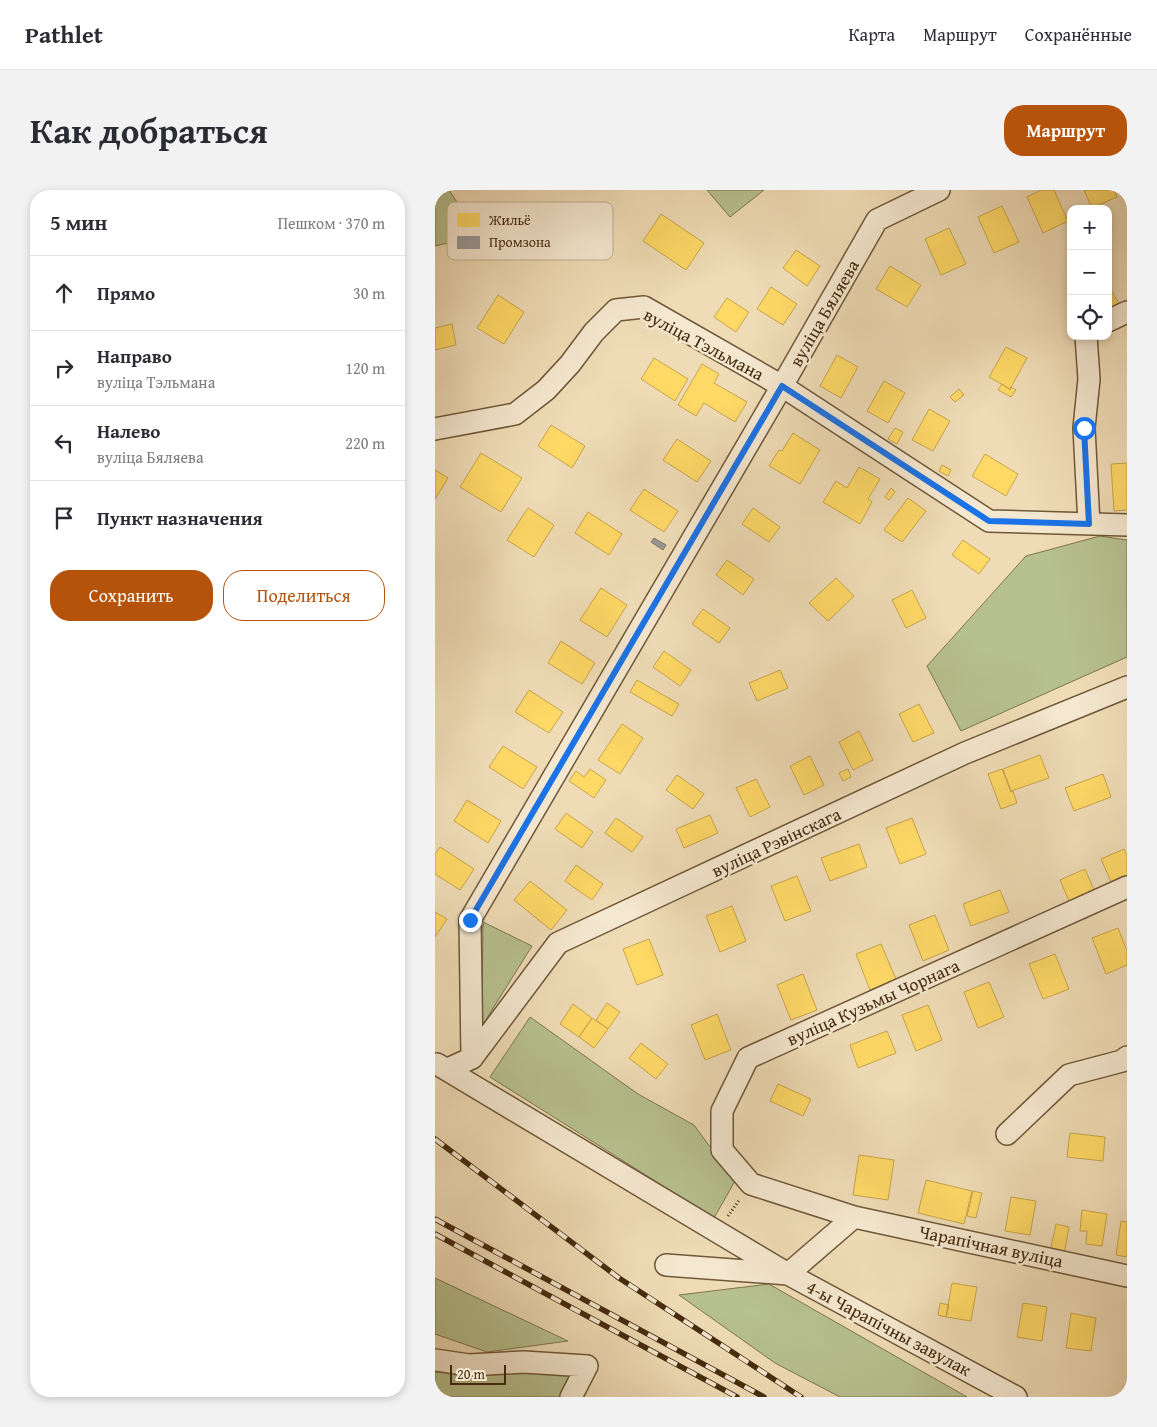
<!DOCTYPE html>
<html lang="ru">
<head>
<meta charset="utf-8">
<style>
	:root { --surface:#fff; --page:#f2f2f3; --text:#2b2b33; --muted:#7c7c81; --line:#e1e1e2; --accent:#b45309 }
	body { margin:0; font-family:"Gentium Book Plus",serif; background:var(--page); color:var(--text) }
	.controls { position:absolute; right:15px; top:15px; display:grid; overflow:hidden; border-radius:10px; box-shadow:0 2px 8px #0003 }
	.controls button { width:45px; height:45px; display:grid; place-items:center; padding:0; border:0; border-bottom:1px solid var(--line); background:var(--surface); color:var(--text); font:25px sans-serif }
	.scale { position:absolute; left:15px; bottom:12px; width:56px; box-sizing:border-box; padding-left:5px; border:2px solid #462c0f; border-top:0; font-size:14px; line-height:18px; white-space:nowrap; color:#462c0f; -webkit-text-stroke:4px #f5e8d0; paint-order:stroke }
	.stop { position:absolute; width:15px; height:15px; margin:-11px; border:4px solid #1a73e8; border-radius:50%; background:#fff }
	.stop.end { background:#1a73e8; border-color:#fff; box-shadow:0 1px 5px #0008 }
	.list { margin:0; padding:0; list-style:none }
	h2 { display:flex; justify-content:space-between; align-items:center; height:65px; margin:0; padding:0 20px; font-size:21px }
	h2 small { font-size:16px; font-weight:400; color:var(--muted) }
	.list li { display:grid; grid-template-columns:32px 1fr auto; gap:15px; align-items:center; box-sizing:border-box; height:75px; padding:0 20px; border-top:1px solid var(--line) }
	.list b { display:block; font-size:19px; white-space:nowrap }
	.list p { margin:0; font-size:16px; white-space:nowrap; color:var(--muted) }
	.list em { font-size:16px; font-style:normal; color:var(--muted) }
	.actions { display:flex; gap:10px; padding:15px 20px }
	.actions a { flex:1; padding:11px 0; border:1px solid var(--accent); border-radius:20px; text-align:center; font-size:18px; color:var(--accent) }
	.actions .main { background:var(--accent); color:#fff }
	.icon { flex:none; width:28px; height:28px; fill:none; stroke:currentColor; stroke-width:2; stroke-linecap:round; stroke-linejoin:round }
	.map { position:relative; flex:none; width:692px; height:1207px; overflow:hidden; border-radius:20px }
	header { display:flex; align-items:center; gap:30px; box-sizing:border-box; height:70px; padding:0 25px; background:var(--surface); border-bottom:1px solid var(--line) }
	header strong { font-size:24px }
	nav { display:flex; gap:28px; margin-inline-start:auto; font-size:18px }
	.intro { display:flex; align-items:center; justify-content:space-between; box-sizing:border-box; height:120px; padding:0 30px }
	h1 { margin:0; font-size:35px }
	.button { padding:12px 22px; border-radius:20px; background:var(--accent); color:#fff; font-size:18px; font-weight:700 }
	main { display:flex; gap:30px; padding:0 30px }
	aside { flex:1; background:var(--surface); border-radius:20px; box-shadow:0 2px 8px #0003 }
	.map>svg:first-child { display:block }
	.green { fill:#b7c08f; stroke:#7e764f }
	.homes { fill:#ffd966; stroke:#c8a54c }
	.industry { fill:#999; stroke:#807870 }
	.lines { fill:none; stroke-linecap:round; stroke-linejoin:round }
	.minor-casing { stroke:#705839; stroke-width:24 }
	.path { stroke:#462c0f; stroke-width:3; stroke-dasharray:1 2.5; stroke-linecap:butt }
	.minor { stroke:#f5e8d0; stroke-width:21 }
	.rail-casing { stroke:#462c0f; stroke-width:5.5 }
	.rail { stroke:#f5e8d0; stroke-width:4; stroke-dasharray:11; stroke-linecap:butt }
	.route { stroke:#1a73e8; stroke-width:6 }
	.labels { text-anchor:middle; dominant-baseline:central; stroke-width:5; stroke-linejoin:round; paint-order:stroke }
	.street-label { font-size:18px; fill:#462c0f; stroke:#f5e8d0 }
	.key { fill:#f5e8d0; stroke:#c0b096; stroke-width:1 }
	.key-label { font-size:14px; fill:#462c0f }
</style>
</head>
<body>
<header>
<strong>Pathlet</strong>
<nav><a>Карта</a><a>Маршрут</a><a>Сохранённые</a></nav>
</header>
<div class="intro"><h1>Как добраться</h1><a class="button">Маршрут</a></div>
<main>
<aside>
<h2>5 мин<small>Пешком · 370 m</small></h2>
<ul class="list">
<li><svg class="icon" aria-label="ahead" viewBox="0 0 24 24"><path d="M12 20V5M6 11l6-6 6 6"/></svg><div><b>Прямо</b></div><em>30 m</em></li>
<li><svg class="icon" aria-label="right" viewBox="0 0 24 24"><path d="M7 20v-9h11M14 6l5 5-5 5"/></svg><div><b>Направо</b><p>вуліца Тэльмана</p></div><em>120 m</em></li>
<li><svg class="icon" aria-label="left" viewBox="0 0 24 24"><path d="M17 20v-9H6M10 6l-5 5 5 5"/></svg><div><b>Налево</b><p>вуліца Бяляева</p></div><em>220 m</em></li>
<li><svg class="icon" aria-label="arrive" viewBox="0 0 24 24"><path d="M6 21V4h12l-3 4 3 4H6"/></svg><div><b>Пункт назначения</b></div></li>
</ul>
<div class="actions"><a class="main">Сохранить</a><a>Поделиться</a></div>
</aside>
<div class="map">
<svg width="692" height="1207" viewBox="0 0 692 1207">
	<rect width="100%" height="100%" fill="#efdcb6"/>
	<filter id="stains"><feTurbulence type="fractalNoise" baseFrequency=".004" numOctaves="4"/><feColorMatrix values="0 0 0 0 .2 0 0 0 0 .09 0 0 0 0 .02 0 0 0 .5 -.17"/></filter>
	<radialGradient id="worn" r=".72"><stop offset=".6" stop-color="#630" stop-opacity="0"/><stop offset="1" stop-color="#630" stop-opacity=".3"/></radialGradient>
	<path class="green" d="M0,0H14L44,46L0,56Z
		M272,0H329L295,27Z
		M665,346L692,350V467L526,541L492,476L591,366Z
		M48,732L97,756L47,836Z
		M95,827L203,904L259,935L300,991L279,1028L55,887Z
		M0,1088L133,1151L52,1162L0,1144Z
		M334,1094L532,1207H405L340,1173L244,1105Z
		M0,1177L140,1186L126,1207H0Z"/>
	<path class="homes" d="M606,0H619L633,31L608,43L592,7Z
		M649,0H679L682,7L657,18Z
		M567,16L584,52L559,63L543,27Z
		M226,24L269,53L251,80L208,51Z
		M514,38L531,74L506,85L490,49Z
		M361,60L385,76L372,96L348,78Z
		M455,76L486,95L472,117L441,99Z
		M673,96L684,113L673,120Z
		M336,97L362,114L348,135L322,119Z
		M63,105L89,122L69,154L42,138Z
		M292,108L314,122L301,142L279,127Z
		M17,134L21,155L0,160V138Z
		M571,157L592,168L575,199L554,187Z
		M402,165L423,177L406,208L385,196Z
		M219,168L253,189L240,211L206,189Z
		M267,174L284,184L279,193L312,212L300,232L269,213L261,226L243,215Z
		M449,191L470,203L453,233L432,221Z
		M567,194L575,200L576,197L581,200L576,207L563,200Z
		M524,199L529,205L520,212L515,207Z
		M494,219L515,231L498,261L477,250Z
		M116,235L150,256L137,278L103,256Z
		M460,238L468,242L462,254L453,249Z
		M358,243L385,260L365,294L334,276L344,260L347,261Z
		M242,249L276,271L262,292L228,270Z
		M46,263L87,288L66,322L25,297Z
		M550,264L583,284L571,306L537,286Z
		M692,273V320L679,321L676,274Z
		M507,275L516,280L513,286L504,281Z
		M424,277L445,289L433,309L437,312L425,334L388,312L401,291L412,298Z
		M0,280L13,288L0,309Z
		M456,298L460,302L454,310L450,307Z
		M209,299L243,321L229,342L195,320Z
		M473,308L491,321L467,352L449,340Z
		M93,318L119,335L99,367L72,350Z
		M318,318L345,337L334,352L307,334Z
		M153,322L187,344L174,365L140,343Z
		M528,350L555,369L544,384L517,365Z
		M292,370L319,389L308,405L281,385Z
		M401,388L419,406L393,431L374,413Z
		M166,398L192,415L172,447L145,430Z
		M477,400L491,428L471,438L457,410Z
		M268,419L295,438L284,453L257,434Z
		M126,451L160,473L147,494L113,473Z
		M229,461L256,480L245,496L218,477Z
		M345,480L353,498L322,511L314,493Z
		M202,490L244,514L237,526L195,502Z
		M94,500L128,522L114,543L80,522Z
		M484,514L499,543L478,552L464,524Z
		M187,534L208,548L185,584L163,570Z
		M424,541L438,570L418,580L404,552Z
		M68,556L102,577L88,599L54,577Z
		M605,565L614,588L576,601L568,579Z
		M375,566L389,595L369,605L355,576Z
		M155,579L171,590L159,608L134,591L141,581L149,587Z
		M413,579L416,587L408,591L404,583Z
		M567,579L576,602L578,601L582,613L566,619L553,584Z
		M668,584L676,607L639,621L630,598Z
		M242,585L269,604L258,619L231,600Z
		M321,589L335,617L315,627L301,598Z
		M32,610L66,631L53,653L19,631Z
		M131,623L158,642L147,658L120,639Z
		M275,625L283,643L249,658L241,639Z
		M181,628L208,647L197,662L170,643Z
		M477,628L491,664L465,674L451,638Z
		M424,654L432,677L395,691L386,668Z
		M5,657L39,679L25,700L0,684V664Z
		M689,659L692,665V688L677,694L666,669Z
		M141,675L168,694L157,710L130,691Z
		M650,679L659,700L634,711L625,690Z
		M362,686L376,721L350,731L336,696Z
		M95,691L132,720L116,740L79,710Z
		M565,700L574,722L536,736L528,714Z
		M297,716L311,751L285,762L271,726Z
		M0,722L12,729L0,747Z
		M500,725L514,760L488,771L474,735Z
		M683,738L692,761V775L671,784L657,748Z
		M214,749L228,785L202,795L188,759Z
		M446,754L461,789L435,800L421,764Z
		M620,764L634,799L608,809L594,774Z
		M368,784L382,820L356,830L342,795Z
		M554,792L569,827L543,838L529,802Z
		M172,813L185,822L173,839L161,830Z
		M138,814L157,828L144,847L125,834Z
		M493,815L507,850L481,861L467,825Z
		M282,824L296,860L270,870L256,835Z
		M157,828L173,839L159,858L144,847Z
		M452,841L461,863L423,878L415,855Z
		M206,853L233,874L221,889L194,868Z
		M343,894L376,909L368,926L335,911Z
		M635,943L670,947L668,971L632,967Z
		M424,965L459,970L453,1010L418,1005Z
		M491,990L537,1001L529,1034L483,1023Z
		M538,1001L547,1003L541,1028L532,1026Z
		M576,1007L601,1011L595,1045L570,1041Z
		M647,1020L672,1024L667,1056L651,1054L652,1041H645Z
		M686,1031L692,1032V1067L681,1065Z
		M621,1034L634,1037L629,1065L615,1062Z
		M517,1093L542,1097L536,1131L511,1127Z
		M505,1113L514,1115L511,1127L503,1125Z
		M588,1113L612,1117L607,1151L582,1147Z
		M636,1123L661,1128L656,1161L631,1158Z"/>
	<path class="industry" d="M219,348L231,355L228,360L216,352Z"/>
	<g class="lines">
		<g class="minor-casing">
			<path id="minor" d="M673,131L692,122
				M651,146L654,189L649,238L654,334
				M0,239L80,224L111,200L135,174L159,142L181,120L209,117L347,196L554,331L692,335
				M692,697L313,868L287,921V960L316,994L419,1027L692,1086
				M37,868L123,753L530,563L692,497
				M2,874L353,1084L581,1207
				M13,879L37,868L35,730L347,196L442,30L504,0
				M572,944L634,885L687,871L692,867
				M231,1075L353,1084L419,1027
				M0,1170L34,1175L89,1172L152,1176L136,1207"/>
		</g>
		<path class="path" d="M293,1026L305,1009"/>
		<use href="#minor" class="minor"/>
		<g class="rail-casing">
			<path id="rail" d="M0,949L184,1088L366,1207
				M0,1029L329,1207
				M0,1044L302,1207"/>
		</g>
		<use href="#rail" class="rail"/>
	</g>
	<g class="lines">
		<path class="route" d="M35,730L347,196L554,331L654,334L649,238"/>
	</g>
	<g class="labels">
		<g class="street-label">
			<text transform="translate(389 123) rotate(-60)">вуліца Бяляева</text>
			<text transform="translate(269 154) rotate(28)">вуліца Тэльмана</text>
			<text transform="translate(341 652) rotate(-25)">вуліца Рэвінскага</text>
			<text transform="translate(438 812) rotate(-24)">вуліца Кузьмы Чорнага</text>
			<text transform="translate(556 1056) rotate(12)">Чарапічная вуліца</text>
			<text transform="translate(454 1138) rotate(28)">4-ы Чарапічны завулак</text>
		</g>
	</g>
	<rect x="12" y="12" width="166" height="58" rx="8" class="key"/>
	<rect x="22" y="23" width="23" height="14" fill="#ffd966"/>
	<rect x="22" y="46" width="23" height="13" fill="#999"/>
	<g class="key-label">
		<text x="54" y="35">Жильё</text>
		<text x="54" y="57">Промзона</text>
	</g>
	<rect width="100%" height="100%" filter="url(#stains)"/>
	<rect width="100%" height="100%" fill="url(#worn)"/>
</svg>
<div class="controls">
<button>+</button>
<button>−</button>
<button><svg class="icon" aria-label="locate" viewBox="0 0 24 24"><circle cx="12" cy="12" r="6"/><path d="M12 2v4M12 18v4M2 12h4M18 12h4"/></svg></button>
</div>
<div class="scale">20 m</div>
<div class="stop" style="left:649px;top:238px"></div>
<div class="stop end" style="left:35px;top:730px"></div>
</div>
</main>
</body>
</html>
